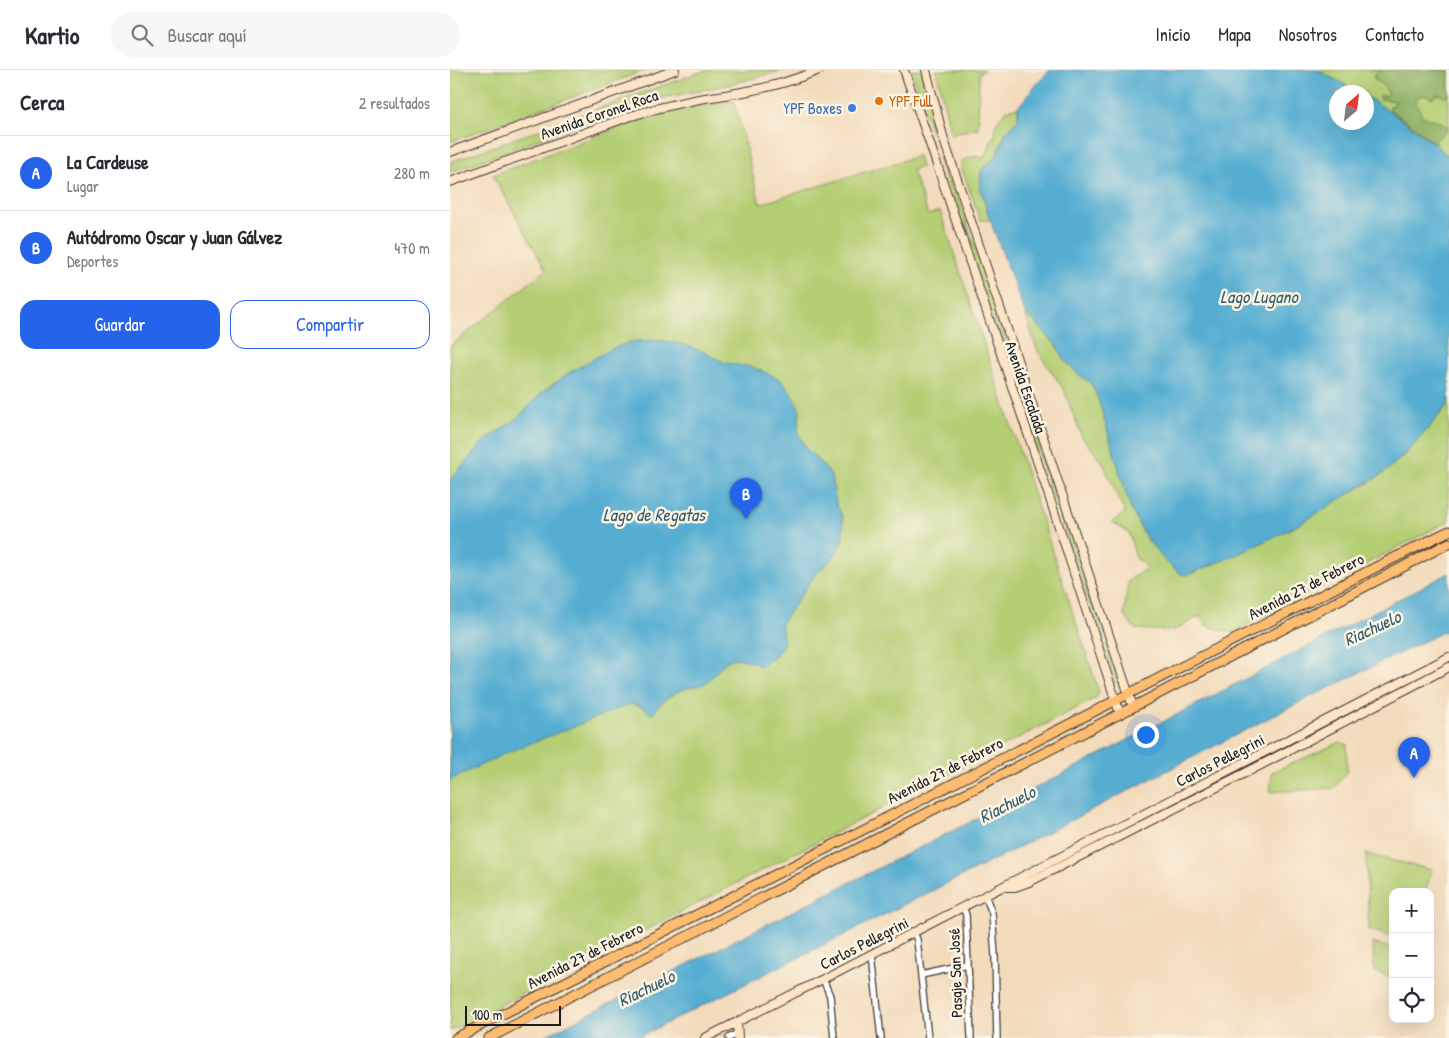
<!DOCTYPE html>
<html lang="es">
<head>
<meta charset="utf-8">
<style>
	:root { --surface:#fff; --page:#f7f7f7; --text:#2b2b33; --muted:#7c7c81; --line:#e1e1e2; --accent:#2563eb }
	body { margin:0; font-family:"Patrick Hand",sans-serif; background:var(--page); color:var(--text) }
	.controls { position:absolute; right:15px; bottom:15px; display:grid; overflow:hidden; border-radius:10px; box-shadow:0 5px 20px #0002 }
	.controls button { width:45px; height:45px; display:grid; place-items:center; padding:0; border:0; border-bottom:1px solid var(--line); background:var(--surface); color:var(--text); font:25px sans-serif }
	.compass { position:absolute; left:879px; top:15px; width:45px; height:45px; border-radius:50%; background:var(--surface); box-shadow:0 5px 20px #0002; rotate:28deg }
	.scale { position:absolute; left:15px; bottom:12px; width:96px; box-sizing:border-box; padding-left:5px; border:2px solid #1c1c1c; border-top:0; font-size:14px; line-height:18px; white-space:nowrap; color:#1c1c1c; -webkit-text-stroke:4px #fcf5e5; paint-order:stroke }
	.you { position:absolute; left:695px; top:664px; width:18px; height:18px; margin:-12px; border:4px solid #fff; border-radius:50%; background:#1a73e8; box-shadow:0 0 0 8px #1a73e833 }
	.badge { display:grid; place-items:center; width:32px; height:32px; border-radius:50%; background:var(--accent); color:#fff; font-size:16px; font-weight:700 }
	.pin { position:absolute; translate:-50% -41px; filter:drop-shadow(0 1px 2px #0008) }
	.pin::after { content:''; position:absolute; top:26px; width:18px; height:15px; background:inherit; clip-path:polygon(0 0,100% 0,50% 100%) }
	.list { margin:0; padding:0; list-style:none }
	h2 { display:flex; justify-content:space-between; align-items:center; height:65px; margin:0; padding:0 20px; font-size:21px }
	h2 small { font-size:16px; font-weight:400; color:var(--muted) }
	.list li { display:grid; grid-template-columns:32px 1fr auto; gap:15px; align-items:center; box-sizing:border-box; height:75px; padding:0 20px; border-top:1px solid var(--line) }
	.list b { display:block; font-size:19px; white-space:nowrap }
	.list p { margin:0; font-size:16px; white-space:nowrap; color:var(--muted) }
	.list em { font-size:16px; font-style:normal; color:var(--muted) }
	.actions { display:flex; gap:10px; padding:15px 20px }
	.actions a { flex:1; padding:11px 0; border:1px solid var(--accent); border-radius:15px; text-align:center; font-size:18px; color:var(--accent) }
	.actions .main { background:var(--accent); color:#fff }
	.icon { flex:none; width:28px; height:28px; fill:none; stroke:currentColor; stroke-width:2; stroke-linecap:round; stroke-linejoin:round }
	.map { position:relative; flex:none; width:999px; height:968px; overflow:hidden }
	header { display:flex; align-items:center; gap:30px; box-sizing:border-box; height:70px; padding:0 25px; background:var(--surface); border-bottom:1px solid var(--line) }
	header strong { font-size:24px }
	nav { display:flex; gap:28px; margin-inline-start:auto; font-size:18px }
	.search { width:350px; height:45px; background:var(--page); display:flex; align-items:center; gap:12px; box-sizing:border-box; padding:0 18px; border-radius:28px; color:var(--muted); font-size:19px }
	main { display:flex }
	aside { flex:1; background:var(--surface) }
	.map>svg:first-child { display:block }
	.green { fill:#b4ce73; stroke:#687548 }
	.forest { fill:#8fb165; stroke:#566640 }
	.water { fill:#55add2; stroke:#386477 }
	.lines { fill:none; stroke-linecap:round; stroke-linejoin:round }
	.street-casing { stroke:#3c3834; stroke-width:8 }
	.secondary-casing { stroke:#3c3834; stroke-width:10 }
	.primary-casing { stroke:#3c3834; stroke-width:11 }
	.street { stroke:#fff; stroke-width:5.5 }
	.secondary { stroke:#fee4c6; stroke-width:8 }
	.primary { stroke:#fdbc70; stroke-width:9 }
	.food-dot { fill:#e8710a; stroke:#fcf5e5; stroke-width:2 }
	.shop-dot { fill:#3f7fe0; stroke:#fcf5e5; stroke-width:2 }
	.labels { text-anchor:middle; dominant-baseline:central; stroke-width:5; stroke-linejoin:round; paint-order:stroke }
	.food-label { font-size:16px; fill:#c56008; stroke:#fcf5e5; text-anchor:start }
	.shop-label { font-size:16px; fill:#366cbe; stroke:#fcf5e5; text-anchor:end }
	.street-label { font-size:16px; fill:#1c1c1c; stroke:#fcf5e5 }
	.water-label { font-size:18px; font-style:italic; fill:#365d6e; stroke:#fcf5e5 }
</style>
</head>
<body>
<header>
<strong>Kartio</strong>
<div class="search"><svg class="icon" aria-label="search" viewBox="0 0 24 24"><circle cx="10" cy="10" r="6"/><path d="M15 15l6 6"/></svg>Buscar aquí</div>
<nav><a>Inicio</a><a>Mapa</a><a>Nosotros</a><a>Contacto</a></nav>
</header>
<main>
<aside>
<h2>Cerca<small>2 resultados</small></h2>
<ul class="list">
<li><span class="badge">A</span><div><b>La Cardeuse</b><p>Lugar</p></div><em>280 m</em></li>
<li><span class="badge">B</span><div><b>Autódromo Oscar y Juan Gálvez</b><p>Deportes</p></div><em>470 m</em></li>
</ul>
<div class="actions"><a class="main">Guardar</a><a>Compartir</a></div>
</aside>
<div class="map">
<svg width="999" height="968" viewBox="0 0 999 968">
	<rect width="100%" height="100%" fill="#fcf5e5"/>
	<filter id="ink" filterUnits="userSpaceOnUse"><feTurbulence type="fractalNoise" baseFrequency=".02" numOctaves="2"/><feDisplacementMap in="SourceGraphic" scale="10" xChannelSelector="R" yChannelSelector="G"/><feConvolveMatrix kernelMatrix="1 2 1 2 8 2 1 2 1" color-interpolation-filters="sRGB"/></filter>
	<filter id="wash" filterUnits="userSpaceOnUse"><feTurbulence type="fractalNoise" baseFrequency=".0096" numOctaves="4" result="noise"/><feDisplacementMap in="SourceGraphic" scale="20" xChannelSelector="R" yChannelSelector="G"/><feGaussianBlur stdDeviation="1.12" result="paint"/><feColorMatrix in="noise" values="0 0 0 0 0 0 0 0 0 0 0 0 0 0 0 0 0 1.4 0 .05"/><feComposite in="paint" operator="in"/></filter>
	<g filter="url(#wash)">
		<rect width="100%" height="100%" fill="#f2daba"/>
		<path class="green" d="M0,0H196L0,72Z
			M256,0H333L278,15L207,29L180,36L0,102V92Z
			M461,0H472L489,64L487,66L481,62Z
			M486,0H535L529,3L528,58L501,64Z
			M867,0H999V87C972,63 947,45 917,27L916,22H909Z
			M284,31L310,134L468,86L471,97L462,100L478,145L490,141L649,622L646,628L0,961V276L96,200L43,105L175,55L234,38Z
			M568,37V49L556,62L546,87L531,100L530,117L540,150H530L510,93C518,87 524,85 533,88L538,81L541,71L546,63L545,54L557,40Z
			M490,84L496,90L669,608L670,612L669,614L665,610L488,86Z
			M575,243L585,252L607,276L614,289L627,303L641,313L648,328L681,440L697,469L737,505C792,484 841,459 891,428C906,419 923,412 937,400C960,381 980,357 999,333V451L782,563L757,556L750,546L722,561L685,559L674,545L678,511L698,497L686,488L679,463L662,452L675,443L653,393L632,367L614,320L587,280Z
			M891,672L897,675V702L884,718L820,722L822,702Z
			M916,784L982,800L975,822H943V867L919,860Z
			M923,873L943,879V907L924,901Z"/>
		<path class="forest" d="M929,0H999V26L995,27L989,24L981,28C976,24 972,25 967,28L965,31L972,46C981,50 989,50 997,56L996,62L986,69V75L970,61L939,39L940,36L944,35L945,31L930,29L929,27L932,25L936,26L938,24L935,17L924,9L925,4Z"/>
		<path class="water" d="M600,0H867L909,22H886V52H916L917,27C946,44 973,64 999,87V333L962,377L935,402L846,456L793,482L737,505L731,504L715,491L697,469L681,440L648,328L641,313L627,303L614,289L607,276L585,252L575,243L540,150L530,117L531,100L546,87L556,62L568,49V37L585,16Z
			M208,270L232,274L254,282L275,293L302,297L330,309L344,326L350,341L348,362L356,378L370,392L381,405L386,433L393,448V468L387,482L378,493L364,506L331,554L334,573L325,586L311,596C301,593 292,586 281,589C271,593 265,607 255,613C252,615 245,616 241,617C226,621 211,629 204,643L200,644L194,638L181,634L56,683L0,710V410L33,372L65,350L92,323L117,304L161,279L184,271Z
			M999,503V559L838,638L550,787L187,968H91L530,747Z"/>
	</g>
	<g filter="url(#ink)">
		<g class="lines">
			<g class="street-casing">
				<path id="street" d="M535,825L542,843L545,886L547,968
					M513,837L516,845L521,968
					M464,862L467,870L478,968
					M422,884L431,968
					M471,905L518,895
					M373,909L380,926L384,968
					M279,968L288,963"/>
			</g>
			<g class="secondary-casing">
				<path id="secondary" d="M454,0L480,74L598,423L670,644
					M476,0L494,70L683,637
					M0,82L225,0
					M0,112L175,48C199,40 224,34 249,29C267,26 285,24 303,20C325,16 347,9 369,0
					M555,817H565L579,812L805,698L999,597
					M287,952L288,968
					M255,968L373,909L999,587"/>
			</g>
			<g class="primary-casing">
				<path id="primary" d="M6,968L940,490L999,461
					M39,968L683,637L999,473"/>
			</g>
			<use href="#street" class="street"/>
			<use href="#secondary" class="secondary"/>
			<use href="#primary" class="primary"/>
		</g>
	</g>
	<circle class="food-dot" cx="429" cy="31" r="5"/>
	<circle class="shop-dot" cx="402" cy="38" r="5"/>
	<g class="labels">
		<g class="food-label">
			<text x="439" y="31">YPF Full</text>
		</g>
		<g class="shop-label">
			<text x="392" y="38">YPF Boxes</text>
		</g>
		<g class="street-label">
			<text transform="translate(149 44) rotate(-19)">Avenida Coronel Roca</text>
			<text transform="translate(576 317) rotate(71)">Avenida Escalada</text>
			<text transform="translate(856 516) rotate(-27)">Avenida 27 de Febrero</text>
			<text transform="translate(770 690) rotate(-27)">Carlos Pellegrini</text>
			<text transform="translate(495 700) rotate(-27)">Avenida 27 de Febrero</text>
			<text transform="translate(414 873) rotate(-27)">Carlos Pellegrini</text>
			<text transform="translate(135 885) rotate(-27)">Avenida 27 de Febrero</text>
			<text transform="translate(505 903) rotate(-92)">Pasaje San José</text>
		</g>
		<g class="water-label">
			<text x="809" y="226">Lago Lugano</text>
			<text x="204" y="444">Lago de Regatas</text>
			<text transform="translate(922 558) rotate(-25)">Riachuelo</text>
			<text transform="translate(557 734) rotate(-27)">Riachuelo</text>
			<text transform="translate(196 918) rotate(-26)">Riachuelo</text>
		</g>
	</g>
</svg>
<div class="controls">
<button>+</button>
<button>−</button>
<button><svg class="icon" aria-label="locate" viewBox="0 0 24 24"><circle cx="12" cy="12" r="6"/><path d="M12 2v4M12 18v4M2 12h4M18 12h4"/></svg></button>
</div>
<svg class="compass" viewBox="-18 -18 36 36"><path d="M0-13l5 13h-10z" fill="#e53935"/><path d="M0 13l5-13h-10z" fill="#7c7c81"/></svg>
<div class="scale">100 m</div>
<div class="you"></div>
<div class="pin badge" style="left:964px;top:708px">A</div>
<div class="pin badge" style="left:296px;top:449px">B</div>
</div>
</main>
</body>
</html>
